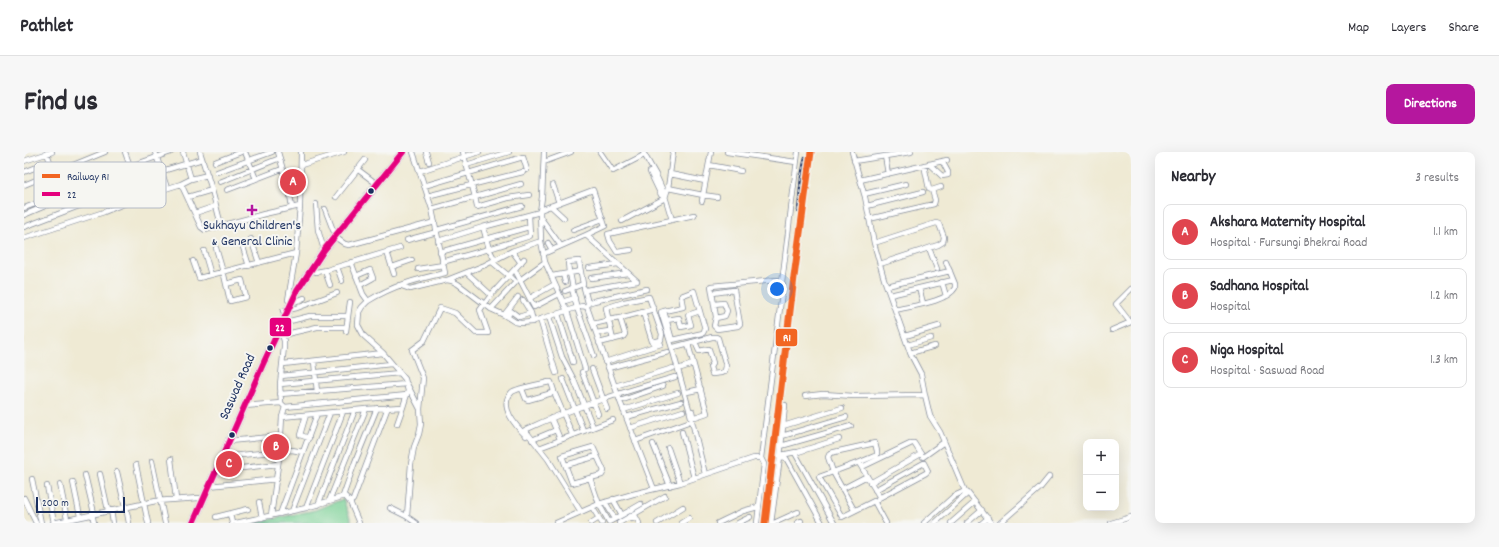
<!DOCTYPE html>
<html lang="en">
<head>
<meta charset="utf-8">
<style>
	:root { --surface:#fff; --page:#f7f7f7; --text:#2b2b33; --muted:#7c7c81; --line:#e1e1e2; --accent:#b5179e }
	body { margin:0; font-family:Dekko,sans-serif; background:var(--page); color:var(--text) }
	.controls { position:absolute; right:12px; bottom:12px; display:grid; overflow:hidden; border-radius:8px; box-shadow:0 4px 16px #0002 }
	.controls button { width:36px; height:36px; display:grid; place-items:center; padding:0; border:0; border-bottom:1px solid var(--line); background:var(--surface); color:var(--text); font:20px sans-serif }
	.scale { position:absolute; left:12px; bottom:10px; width:89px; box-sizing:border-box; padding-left:4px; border:2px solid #1b2f5e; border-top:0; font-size:11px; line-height:14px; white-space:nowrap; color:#1b2f5e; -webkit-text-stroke:3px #f6f6f2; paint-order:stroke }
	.you { position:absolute; left:753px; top:137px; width:14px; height:14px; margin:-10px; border:3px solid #fff; border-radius:50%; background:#1a73e8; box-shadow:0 0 0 6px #1a73e833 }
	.badge { display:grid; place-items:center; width:26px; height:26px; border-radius:50%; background:var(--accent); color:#fff; font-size:13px; font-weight:700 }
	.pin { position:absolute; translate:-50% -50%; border:2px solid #fff; box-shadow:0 1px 4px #0006 }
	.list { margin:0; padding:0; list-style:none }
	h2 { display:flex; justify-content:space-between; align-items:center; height:52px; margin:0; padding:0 16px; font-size:17px }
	h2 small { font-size:13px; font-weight:400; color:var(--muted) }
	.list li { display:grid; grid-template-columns:26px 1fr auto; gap:12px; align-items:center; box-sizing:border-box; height:56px; margin:0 8px 8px; padding:0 8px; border:1px solid var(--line); border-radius:8px }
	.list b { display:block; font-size:15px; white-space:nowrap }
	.list p { margin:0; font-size:13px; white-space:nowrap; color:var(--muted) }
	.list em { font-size:13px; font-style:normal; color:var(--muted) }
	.map { position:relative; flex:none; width:1107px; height:371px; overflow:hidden; border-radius:8px }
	header { display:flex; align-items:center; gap:24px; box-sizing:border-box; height:56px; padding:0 20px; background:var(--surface); border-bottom:1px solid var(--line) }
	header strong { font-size:19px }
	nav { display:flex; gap:22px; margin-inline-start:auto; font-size:14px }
	.intro { display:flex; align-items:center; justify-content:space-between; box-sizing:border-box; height:96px; padding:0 24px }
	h1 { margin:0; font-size:28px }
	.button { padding:10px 18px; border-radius:8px; background:var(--accent); color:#fff; font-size:14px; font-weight:700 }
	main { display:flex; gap:24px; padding:0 24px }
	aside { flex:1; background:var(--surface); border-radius:8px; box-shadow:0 4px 16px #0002 }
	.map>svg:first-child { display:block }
	.green { fill:#7ad196; stroke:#4a807a }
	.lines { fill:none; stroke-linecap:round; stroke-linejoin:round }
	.minor-casing { stroke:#858c99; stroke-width:6 }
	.highway-casing { stroke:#858c99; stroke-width:9 }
	.minor { stroke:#fff; stroke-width:4.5 }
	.highway { stroke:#f5c16b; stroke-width:7 }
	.rail-casing { stroke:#1b2f5e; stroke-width:2.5 }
	.rail { stroke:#f6f6f2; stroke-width:1; stroke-dasharray:3; stroke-linecap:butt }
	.bus-1-casing { stroke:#f6f6f2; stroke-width:9 }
	.bus-1 { stroke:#e5007d; stroke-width:6 }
	.rail-1-casing { stroke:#f6f6f2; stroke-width:10 }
	.rail-1 { stroke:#f26522; stroke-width:7 }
	.bus-dot { fill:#1b2f5e; stroke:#f6f6f2; stroke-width:1.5 }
	.poi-dot { fill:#b5179e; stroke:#f6f6f2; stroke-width:1.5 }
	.labels { text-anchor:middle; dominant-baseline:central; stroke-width:4; stroke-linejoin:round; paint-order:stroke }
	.poi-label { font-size:14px; fill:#1b2f5e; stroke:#f6f6f2 }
	.street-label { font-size:14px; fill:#1b2f5e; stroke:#f6f6f2 }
	.key { fill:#f6f6f2; stroke:#b4bac6; stroke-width:1 }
	.key-label { font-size:11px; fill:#1b2f5e }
	.line-badge { stroke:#f6f6f2; stroke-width:1.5 }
	.badge-label { font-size:11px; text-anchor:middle; font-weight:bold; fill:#fff }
</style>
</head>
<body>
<header>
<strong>Pathlet</strong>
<nav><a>Map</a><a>Layers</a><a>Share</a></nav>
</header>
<div class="intro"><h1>Find us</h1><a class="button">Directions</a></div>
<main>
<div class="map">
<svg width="1107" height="371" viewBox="0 0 1107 371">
	<rect width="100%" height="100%" fill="#f6f6f2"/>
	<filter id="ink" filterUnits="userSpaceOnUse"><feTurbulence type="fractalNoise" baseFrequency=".025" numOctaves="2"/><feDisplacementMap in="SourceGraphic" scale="8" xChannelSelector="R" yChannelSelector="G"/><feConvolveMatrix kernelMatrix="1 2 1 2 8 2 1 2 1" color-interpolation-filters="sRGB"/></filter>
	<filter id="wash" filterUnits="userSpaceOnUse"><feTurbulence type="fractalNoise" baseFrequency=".012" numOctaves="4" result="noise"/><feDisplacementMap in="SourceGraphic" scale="16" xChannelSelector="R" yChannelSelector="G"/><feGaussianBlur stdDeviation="0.9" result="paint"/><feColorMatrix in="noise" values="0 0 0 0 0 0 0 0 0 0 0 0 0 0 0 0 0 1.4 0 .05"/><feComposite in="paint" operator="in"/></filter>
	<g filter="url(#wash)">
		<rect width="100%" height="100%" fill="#efead4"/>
		<path class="green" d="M319,347L328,371H229L291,358Z"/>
	</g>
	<g filter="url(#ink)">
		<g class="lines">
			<g class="minor-casing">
				<path id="minor" d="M101,0L114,37L119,44
					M131,0L143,36
					M159,0L167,27
					M176,0L188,38
					M221,0L232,27
					M254,0L266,43L268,56
					M277,0L276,54L272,101L264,148L268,151L280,146
					M402,0L405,10
					M520,0L518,45L516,60L517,89L521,110L543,159L561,217
					M576,0L589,19L620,3
					M619,0L632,23L640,41L648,68
					M703,0L772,10
					M828,0L841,45L850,91L860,127L887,203L897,222L901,243
					M861,4L864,22
					M0,9L28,0
					M830,9L887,0
					M191,10L217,0
					M520,10L547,0
					M905,12L918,24L924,23V20L918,9
					M277,13L320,0
					M442,13L485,0
					M685,13L717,19
					M333,17L353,32
					M396,19L455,0
					M0,20L26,10L23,1
					M193,20L248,0
					M626,20L637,43L641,46
					M646,22L681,29
					M111,27L175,8
					M836,28L923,8
					M196,30L256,6
					M157,32L167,27L184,23
					M497,32L451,45L453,55L484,46L505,43
					M0,33L81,0
					M529,33L535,51
					M400,34L499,5L503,18
					M644,36L679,43L687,0
					M203,38L258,17
					M908,38L917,35
					M840,42L882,32
					M403,44L499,20
					M164,45L188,38L197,73
					M312,45L341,8
					M678,49L679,43L693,45
					M292,52L294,78L300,98
					M527,54L540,66
					M843,54L899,40
					M0,56L44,40L107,14L147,0
					M301,57L309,78L314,82
					M408,57L451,45L439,0
					M516,58L569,38L581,74L562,83
					M171,61L192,54
					M0,63L35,48L37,52L87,35L110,24
					M516,65L537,94
					M845,67L910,52L911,48L908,38L905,37L900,13
					M598,69L641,46L644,36L649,0
					M0,75L113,32
					M459,75L516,60
					M413,78L498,54
					M549,78L579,67
					M311,85L321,92L325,93L411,70
					M0,86L80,60L119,44L157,32L177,75L181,78L240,62L276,54
					M227,87L235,111
					M383,88L413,80
					M414,89L459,75L465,97L506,84L505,63
					M524,91L528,98
					M850,91L912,71L915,72L920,85L919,90L914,93L856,112
					M218,92L225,114
					M192,96L199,120L200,123L206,149L222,145L218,128L202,132
					M905,96L913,117
					M607,98L593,100L586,89L584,82L670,63
					M180,99L187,123
					M488,99L497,111
					M363,100L370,122
					M416,100L505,75
					M519,102L562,83L613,129
					M169,109L175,126L272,101
					M327,110L339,142L344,149C368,134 393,127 421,121L408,57L389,0
					M418,110L465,97L471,108
					M468,110L485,124
					M313,115L318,129
					M368,115L388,108
					M565,116L594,112
					M394,117L419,113
					M287,118L292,120L303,118L376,96
					M491,118L510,155L535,142
					M301,119L306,133
					M443,121L467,143
					M546,121L549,136
					M539,122L541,130
					M332,124L346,118L349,126L338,132
					M528,124L557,119
					M567,126L604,121
					M423,128L428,129L434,132L467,157L480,163L491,170L497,171L507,170L558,154L563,155L597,252L630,337
					M496,128L521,110
					M758,130L774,0
					M918,130L922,144
					M375,133L386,137L423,128L461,113L488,99L517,89
					M863,134L926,119
					M560,136L564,151
					M895,136L899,151
					M548,137L553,156L570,204
					M562,138L613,129
					M541,139L559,132L555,109L544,110L545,121
					M689,141L710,138L716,172L714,174L693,177L690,174L692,165L687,134L753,128L758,130L759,132L737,306L740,312L733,371
					M866,143L929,128
					M506,146L531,132
					M499,148L507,161L509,170
					M541,149L551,146
					M690,152L700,151L703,159L701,164L692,166
					M563,155L564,151L570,149L623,137
					M467,157L492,130L486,124
					M871,158C887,154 923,150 931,136V132L922,110
					M259,159L273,156L313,141
					M640,159L648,188L679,181L681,177L670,139L657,144L659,155L640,159L637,160L648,196L665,257L681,322
					M619,160L630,157
					M534,162L549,210
					M480,163L494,145
					M483,165L487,159L495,165L507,161
					M525,165L538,205L550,228L569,275
					M516,167L532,221
					M584,168L596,166
					M643,168L655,166L657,175L667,173L664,163L676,159
					M1106,170L1092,152L1107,137
					M258,171L286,164H324
					M569,172L582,169
					M1088,178L1107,170
					M322,179L326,150
					M572,181L585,179
					M258,183L293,175H322
					M881,184L915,174
					M575,191L599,185L601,182L596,166L619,160L628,189L629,190L637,188L638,182L625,145L600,150L582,156L589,188
					M664,192L683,261L671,265L669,264L668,259
					M884,193L907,186
					M648,196L650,195L688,185H692L694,186L702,214L701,219L697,221L688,222L686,215L689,211L685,197L675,199L671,190
					M886,201L911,194
					M290,209L293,240
					M581,210L637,192
					M259,212L359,201
					M584,216L644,200
					M657,216L669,212
					M568,217L583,257
					M558,220L574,262
					M257,224L367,212
					M539,227L559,278
					M256,232L376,221
					M591,234L649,216
					M498,237L502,247L504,248L528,241L530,239L527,230H525C518,232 493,236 488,240C473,254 493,275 502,284
					M663,240L677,237
					M256,242L383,232L396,257
					M531,242L548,282
					M781,244L799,242L830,244L901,243L906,264L916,280L941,339L944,341L967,371
					M596,249L639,234
					M220,254L257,251
					M261,255L383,243
					M599,258L654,241
					M282,263L276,283L285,286
					M258,265L342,257L379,255L384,239L381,227L359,201L340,184L334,173L335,160L338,155L344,149
					M602,265L657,250
					M527,266L536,287
					M373,272L379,255
					M759,274L818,256
					M606,276L659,259
					M658,280L670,326
					M758,284L822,265
					M508,288L532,278
					M205,289L257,284
					M611,289L664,270
					M629,292L646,334
					M757,294L827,274
					M515,296L589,268
					M644,296L656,331
					M757,303L772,300
					M198,305L268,298L279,300
					M899,305L920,290
					M756,306L761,253
					M147,307L152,347
					M128,309L141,371
					M834,311L853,303V299L851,291L806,301L804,305L809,320L795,325L818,365L850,349L862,371
					M112,313L124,371
					M542,313L573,304
					M838,315L888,291H890L897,302L846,331
					M191,319L254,312
					M93,320L101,355
					M76,322L84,358
					M61,323L70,361
					M566,326L548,331L538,304L569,295L580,319L578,323L566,326L575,352L585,370L598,363L589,347
					M8,327L17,371
					M49,330L56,364
					M36,332L43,367
					M23,334L30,371
					M185,334L253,327
					M818,337L843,324
					M851,338L898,312L900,311L904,319L902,321L855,346
					M319,344L331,310L353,256
					M0,346L12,371
					M305,349L342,257
					M235,350L238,366
					M326,350L329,348L364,255
					M581,350L590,365
					M294,353L331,258
					M102,355L105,371
					M568,355L578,371
					M282,356L319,260
					M366,356L382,364L392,371
					M87,358L89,371
					M832,358L829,356L809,320L833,311H835L855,344L854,348
					M268,359L306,261
					M557,360L524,307L501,278C549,255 600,240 651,225
					M68,361L70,371
					M206,362L208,371
					M256,362L293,262
					M598,363L617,352
					M247,364L256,299L258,265L261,255L257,251L256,232L260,195V189L256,175
					M383,364L387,312L390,295L395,282L397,272L396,257L399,226L388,198L400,189L416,156L431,161L452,181H464L456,158L467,143L500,107
					M192,365L224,357
					M608,367L612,365L615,371
					M29,371L132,349L175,346
					M212,371L282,356L321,344L326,350L335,371
					M532,371L575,352L609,342L656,331L730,306H737
					M567,371L575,366
					M595,371L641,344
					M633,371L659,355
					M657,371L665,366
					M694,371L719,359L734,355
					M714,371L726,365
					M747,371L756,306L759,305L762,306L798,371
					M750,371L774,360
					M773,371L777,369
					M810,371L771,301L815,287
					M900,371L930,344L941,339
					M911,371L944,341
					M927,371L951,350
					M943,371L958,358
					M958,371L964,366
					M976,371L1016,336L1025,325
					M1087,371L1107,365"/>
			</g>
			<g class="highway-casing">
				<path id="highway" d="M169,371L239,212L273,139L300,98L379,0"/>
			</g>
			<use href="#minor" class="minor"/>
			<use href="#highway" class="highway"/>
			<g class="rail-casing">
				<path id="rail" d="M774,59L777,25L781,5
					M741,371L770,125L787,0"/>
			</g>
			<use href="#rail" class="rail"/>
			<g class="bus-1-casing">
				<path id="bus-1" d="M169,371L239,212L273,139L300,98L379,0"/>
			</g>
			<use href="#bus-1" class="bus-1"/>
			<g class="rail-1-casing">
				<path id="rail-1" d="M741,371L770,125L787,0"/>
			</g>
			<use href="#rail-1" class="rail-1"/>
		</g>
	</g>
	<g class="bus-dot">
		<circle cx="347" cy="39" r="3.5"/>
		<circle cx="246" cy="196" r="3.5"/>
		<circle cx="208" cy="283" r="3.5"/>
	</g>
	<path class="poi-dot" d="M226 52h4v4h4v4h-4v4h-4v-4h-4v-4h4z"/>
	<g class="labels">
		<g class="poi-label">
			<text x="228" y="74">Sukhayu Children's<tspan x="228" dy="16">&amp; General Clinic</tspan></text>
		</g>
		<g class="street-label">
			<text transform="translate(214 235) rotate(-66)">Saswad Road</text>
		</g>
	</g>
	<rect x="10" y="10" width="132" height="46" rx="6" class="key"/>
	<rect x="18" y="22" width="18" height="4" fill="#f26522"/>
	<rect x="18" y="40" width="18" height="4" fill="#e5007d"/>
	<g class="key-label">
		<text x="43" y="28">Railway R1</text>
		<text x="43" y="46">22</text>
	</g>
	<g class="line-badge">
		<rect x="245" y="165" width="23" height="20" rx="4" fill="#e5007d"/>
		<rect x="751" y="176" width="23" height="19" rx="4" fill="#f26522"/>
	</g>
	<g class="badge-label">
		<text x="256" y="179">22</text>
		<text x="763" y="189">R1</text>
	</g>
</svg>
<div class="controls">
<button>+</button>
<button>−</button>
</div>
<div class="scale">200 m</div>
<div class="you"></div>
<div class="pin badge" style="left:269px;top:30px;background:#e0444e">A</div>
<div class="pin badge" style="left:252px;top:295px;background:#e0444e">B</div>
<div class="pin badge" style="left:205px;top:312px;background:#e0444e">C</div>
</div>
<aside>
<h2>Nearby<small>3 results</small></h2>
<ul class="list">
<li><span class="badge" style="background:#e0444e">A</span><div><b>Akshara Maternity Hospital</b><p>Hospital · Fursungi Bhekrai Road</p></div><em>1.1 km</em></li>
<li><span class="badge" style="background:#e0444e">B</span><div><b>Sadhana Hospital</b><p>Hospital</p></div><em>1.2 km</em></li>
<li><span class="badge" style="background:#e0444e">C</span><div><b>Niga Hospital</b><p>Hospital · Saswad Road</p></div><em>1.3 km</em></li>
</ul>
</aside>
</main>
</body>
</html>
